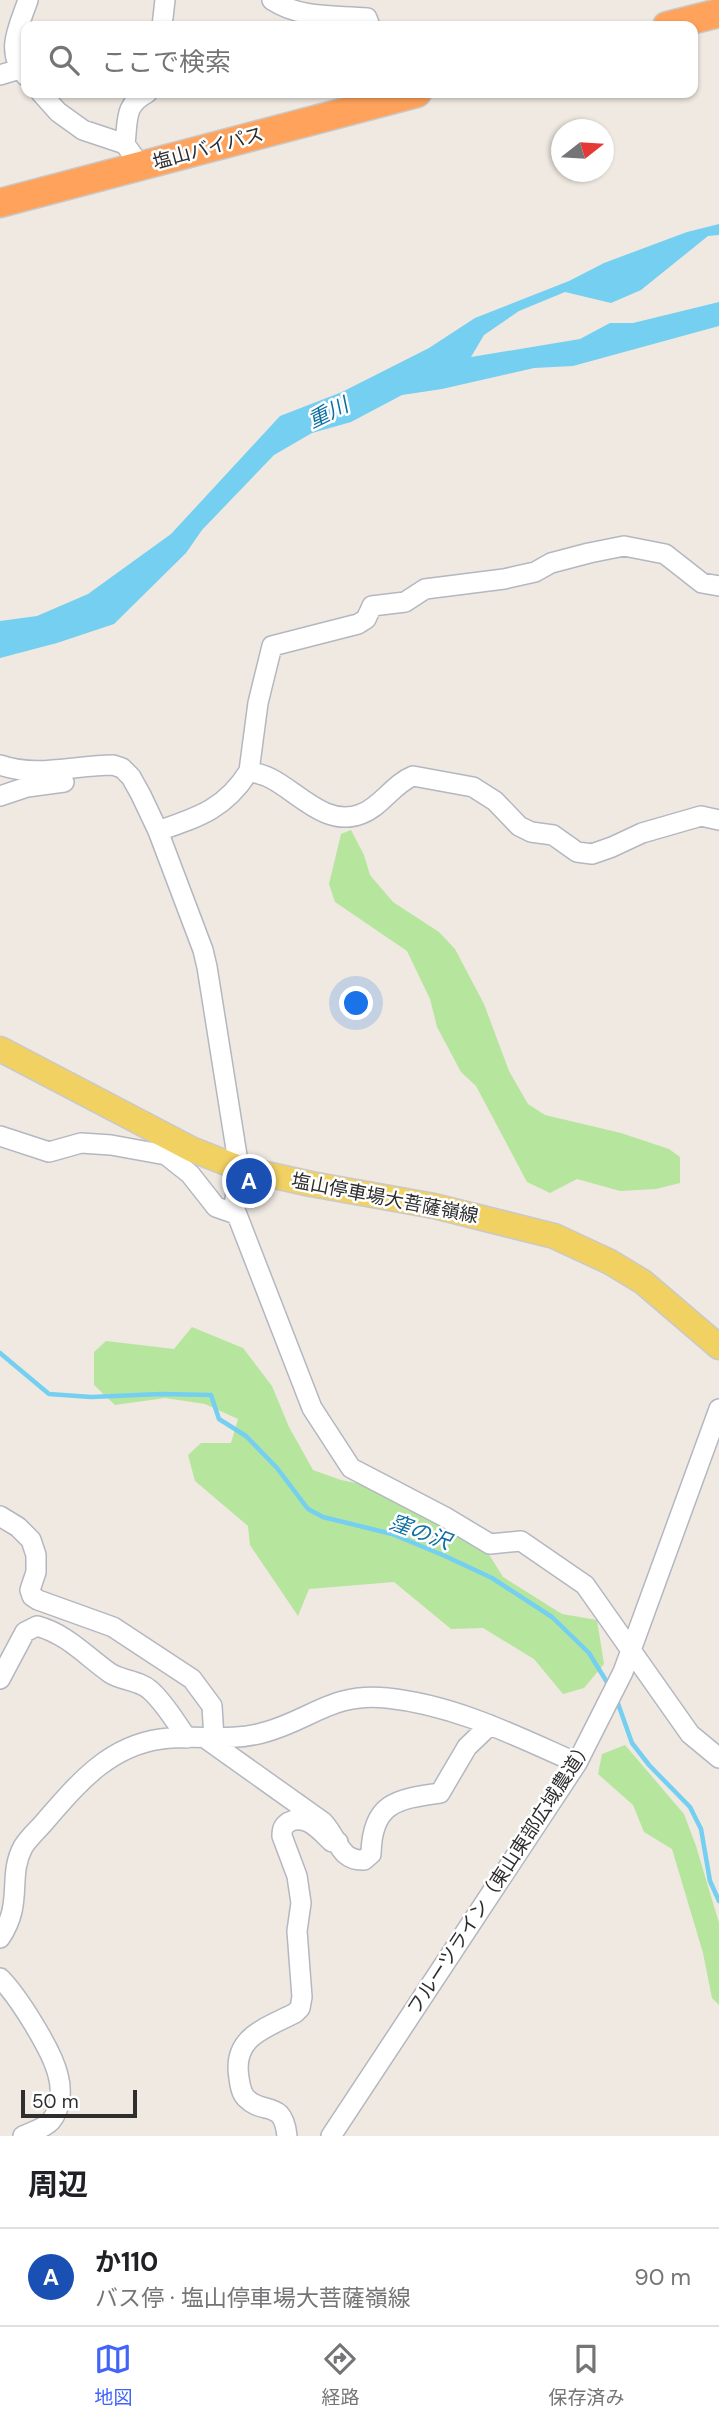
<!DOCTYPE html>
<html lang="ja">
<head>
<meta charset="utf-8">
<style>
	:root { --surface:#fff; --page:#f6f6f6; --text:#202124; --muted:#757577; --line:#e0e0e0; --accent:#4264fb }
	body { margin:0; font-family:"DM Sans","Noto Sans JP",sans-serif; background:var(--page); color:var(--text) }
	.compass { position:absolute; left:551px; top:119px; width:63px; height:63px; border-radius:50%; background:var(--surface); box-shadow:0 2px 5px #0004; rotate:73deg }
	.scale { position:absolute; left:21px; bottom:18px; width:116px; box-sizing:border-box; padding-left:7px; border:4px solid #2e2e2e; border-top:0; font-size:19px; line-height:24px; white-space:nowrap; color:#2e2e2e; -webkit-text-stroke:5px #fff; paint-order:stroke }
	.you { position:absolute; left:357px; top:1004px; width:24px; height:24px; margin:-18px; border:5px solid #fff; border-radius:50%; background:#1a73e8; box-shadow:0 0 0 10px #1a73e833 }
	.badge { display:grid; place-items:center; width:46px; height:46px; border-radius:50%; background:var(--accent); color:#fff; font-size:23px; font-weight:700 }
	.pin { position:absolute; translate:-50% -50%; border:4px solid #fff; box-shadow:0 2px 7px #0006 }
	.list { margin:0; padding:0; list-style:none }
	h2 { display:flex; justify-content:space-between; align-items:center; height:91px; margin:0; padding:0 28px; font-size:30px }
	h2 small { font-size:23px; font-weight:400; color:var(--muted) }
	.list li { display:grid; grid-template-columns:46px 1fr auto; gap:21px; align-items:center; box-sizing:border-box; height:98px; padding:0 28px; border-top:2px solid var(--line) }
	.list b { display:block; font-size:26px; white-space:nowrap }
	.list p { margin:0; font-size:23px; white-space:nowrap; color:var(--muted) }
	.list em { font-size:23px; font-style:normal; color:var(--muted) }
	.icon { flex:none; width:38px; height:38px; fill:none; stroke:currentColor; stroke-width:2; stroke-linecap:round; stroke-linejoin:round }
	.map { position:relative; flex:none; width:719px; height:2136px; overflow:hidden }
	.search { position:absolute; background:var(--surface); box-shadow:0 2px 5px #0004; left:21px; right:21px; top:21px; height:77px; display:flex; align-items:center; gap:18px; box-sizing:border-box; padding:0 24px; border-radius:14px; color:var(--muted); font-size:26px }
	.sheet { height:189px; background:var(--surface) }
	nav { display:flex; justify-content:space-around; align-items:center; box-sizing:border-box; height:98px; border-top:2px solid var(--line); background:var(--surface); font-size:19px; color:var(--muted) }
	nav a { display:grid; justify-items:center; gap:4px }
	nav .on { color:var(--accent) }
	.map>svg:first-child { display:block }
	.green { fill:#b6e59e }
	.water { fill:#75cff0 }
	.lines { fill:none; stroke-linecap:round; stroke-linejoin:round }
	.stream { stroke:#75cff0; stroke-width:4.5 }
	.minor-casing { stroke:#b4b7c1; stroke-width:22 }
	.major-casing { stroke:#c9c9c9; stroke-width:27 }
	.highway-casing { stroke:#c9c9c9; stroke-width:31 }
	.minor { stroke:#fff; stroke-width:19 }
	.major { stroke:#f2d163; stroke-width:24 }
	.highway { stroke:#ffa35c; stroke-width:28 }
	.labels { text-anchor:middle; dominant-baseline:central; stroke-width:5; stroke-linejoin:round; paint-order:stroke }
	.street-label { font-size:19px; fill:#2e2e2e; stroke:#fff }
	.water-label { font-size:21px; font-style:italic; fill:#0d6fa3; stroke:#fff }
</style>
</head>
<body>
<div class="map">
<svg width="719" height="2136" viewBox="0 0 719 2136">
	<rect width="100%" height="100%" fill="#efe9e1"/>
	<path class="green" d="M351,830L364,855L370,875L393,902L439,932L455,949L484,1004L509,1071L528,1104L545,1115L621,1133L669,1149L680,1157V1183L656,1189L620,1191L577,1179L550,1193L527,1182L476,1086L461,1072L437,1027L430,999L407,951L335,902L329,884L341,834Z
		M192,1327L243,1348L272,1386L289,1427L313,1470L341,1480L381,1488L435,1523L483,1545L503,1577L562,1614L597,1620L604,1664L584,1688L563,1694L534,1659L483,1628L451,1629L394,1582L309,1589L298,1616L250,1545L248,1526L195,1481L188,1455L201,1443H231L238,1419L205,1404L165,1398L115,1405L94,1385V1352L106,1341L174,1349Z
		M625,1745L684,1814L696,1846L719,1923V2005L712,1998L703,1953L672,1849L644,1832L633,1805L598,1774L602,1754Z"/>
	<path class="water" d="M719,224V235L708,236L641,290L611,303L565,292L519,311L484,335L471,357L580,339L610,323H633L719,302V326L573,366L534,368L442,389L402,395L351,422L312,433L274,455L202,530L186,553L114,624L57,643L0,658V621L37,616L88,594L171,534L280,416L342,392L429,348L475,318L569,281L604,263L687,232Z"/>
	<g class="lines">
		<path class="stream" d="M0,1353L49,1394L91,1397L161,1394L211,1395L219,1419L246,1436L277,1468L308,1509L323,1517L392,1534L445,1556L492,1578L552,1617L589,1653L610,1687
			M616,1698L632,1743L649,1765L690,1807L701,1829L710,1881L719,1901"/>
		<g class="minor-casing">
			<path id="minor" d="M272,0C301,19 334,15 367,18L370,26
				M162,26L165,0
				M0,75L20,69
				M26,76C4,51 19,27 28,0
				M41,93L58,112L83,130L125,144L141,167
				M125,144C128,120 124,105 147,93
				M0,765C37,778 75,765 113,765L122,768L131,777L141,795L158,831L203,950L207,967L239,1168L234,1207L312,1408L351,1468L445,1517L490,1544L521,1541L585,1585L690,1734L719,1758
				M249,771L258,703L272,646L358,624L366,619L372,606L405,602L425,589L504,579L535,572L551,563L589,553L624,546L665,554L702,583L719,586
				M0,796L27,787L64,782
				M158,831C199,817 225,809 249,771C256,773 264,775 270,778C297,791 326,828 361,814C381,807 393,784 413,776L473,787L495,801L519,826L531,832L553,835L577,852L592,854L612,847L642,833L701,816L719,820
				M0,1136L49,1152L81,1143L111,1145L166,1155L190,1174L216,1207L236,1214
				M0,1516L18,1527L31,1540L36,1555V1572L30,1590L32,1596L38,1600L113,1627L192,1679L212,1706L214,1738
				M0,1679L25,1632L37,1626C67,1634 86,1656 110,1673C122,1681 139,1680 150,1690C165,1703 176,1723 187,1738
				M205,1738L323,1822C339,1839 339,1861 364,1860L371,1854C372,1803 396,1799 440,1793L467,1747L490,1725
				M0,1938C24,1903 7,1877 23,1847C29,1837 40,1828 47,1819C80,1781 110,1746 161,1739C195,1734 228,1742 262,1733C310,1721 331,1692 387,1698C455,1705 516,1736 577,1763
				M0,1978C18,1996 52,2050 58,2075C62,2089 61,2109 51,2121C45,2128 31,2132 23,2136
				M287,2136C283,2098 263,2116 246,2098C241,2093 240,2085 239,2078C232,2037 264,2029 295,2013L300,2008L302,1997L297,1931L301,1903L297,1876L282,1836C282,1829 283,1826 289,1822C307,1813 321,1832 332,1842H338
				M331,2136L577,1763L623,1672L719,1409"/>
		</g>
		<g class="major-casing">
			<path id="major" d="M0,1049L191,1149L239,1168L311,1184L434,1206L554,1236L610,1262L643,1282L719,1347"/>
		</g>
		<g class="highway-casing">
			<path id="highway" d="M667,26L719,13
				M0,203L417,93"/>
		</g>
		<use href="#minor" class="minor"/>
		<use href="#major" class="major"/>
		<use href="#highway" class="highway"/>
	</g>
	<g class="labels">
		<g class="street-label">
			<text transform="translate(208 148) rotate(-15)">塩山バイパス</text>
			<text transform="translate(385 1198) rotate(11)">塩山停車場大菩薩嶺線</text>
			<text transform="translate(500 1877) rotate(-57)">フルーツライン（東山東部広域農道）</text>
		</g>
		<g class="water-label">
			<text transform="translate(328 413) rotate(-26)">重川</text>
			<text transform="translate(420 1532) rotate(20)">窪の沢</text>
		</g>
	</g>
</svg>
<svg class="compass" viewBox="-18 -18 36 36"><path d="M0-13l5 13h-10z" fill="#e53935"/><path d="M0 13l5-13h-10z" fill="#757577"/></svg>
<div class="scale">50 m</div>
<div class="you"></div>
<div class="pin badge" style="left:249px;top:1181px;background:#1a4fb4">A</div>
<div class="search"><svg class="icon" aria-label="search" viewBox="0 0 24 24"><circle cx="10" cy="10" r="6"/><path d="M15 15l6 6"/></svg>ここで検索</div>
</div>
<section class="sheet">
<h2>周辺<small></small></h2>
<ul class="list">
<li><span class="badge" style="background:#1a4fb4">A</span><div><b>か110</b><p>バス停 · 塩山停車場大菩薩嶺線</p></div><em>90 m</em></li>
</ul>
</section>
<nav>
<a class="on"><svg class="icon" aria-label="map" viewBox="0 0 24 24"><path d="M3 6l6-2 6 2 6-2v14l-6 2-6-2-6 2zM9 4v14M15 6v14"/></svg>地図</a>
<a><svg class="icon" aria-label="directions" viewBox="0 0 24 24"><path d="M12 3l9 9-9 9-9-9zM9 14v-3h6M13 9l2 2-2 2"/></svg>経路</a>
<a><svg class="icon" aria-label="saved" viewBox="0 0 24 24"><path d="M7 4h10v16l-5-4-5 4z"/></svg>保存済み</a>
</nav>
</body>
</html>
